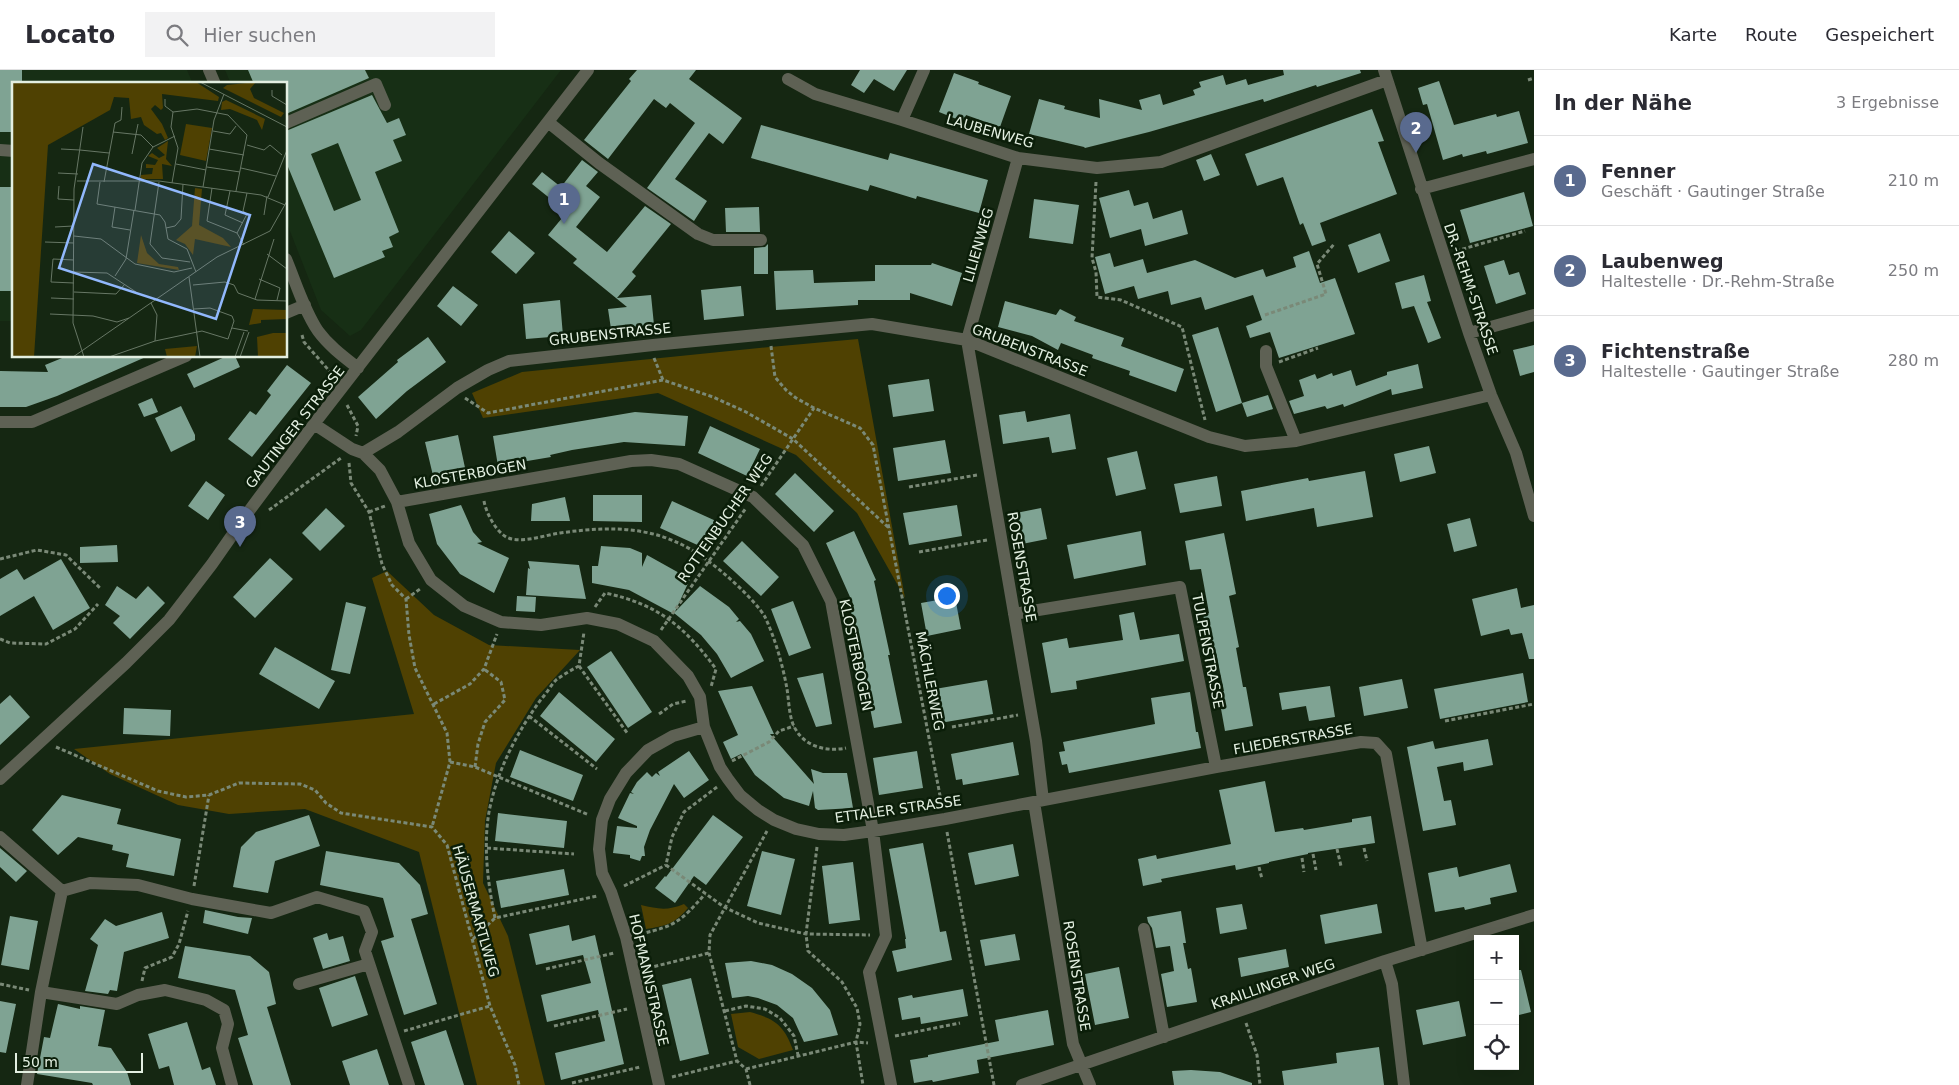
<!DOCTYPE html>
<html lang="de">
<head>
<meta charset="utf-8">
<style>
	:root { --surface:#fff; --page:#f2f2f3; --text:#2b2b33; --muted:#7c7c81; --line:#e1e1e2; --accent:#596a8e }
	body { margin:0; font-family:"DejaVu Sans",sans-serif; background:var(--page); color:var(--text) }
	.controls { position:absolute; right:15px; bottom:15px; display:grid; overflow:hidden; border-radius:0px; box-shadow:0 5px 20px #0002 }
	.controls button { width:45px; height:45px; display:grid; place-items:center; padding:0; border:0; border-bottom:1px solid var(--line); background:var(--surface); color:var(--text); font:25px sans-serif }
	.scale { position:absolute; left:15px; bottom:12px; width:128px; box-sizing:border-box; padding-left:5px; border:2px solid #e3efe1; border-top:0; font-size:14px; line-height:18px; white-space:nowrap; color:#e3efe1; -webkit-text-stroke:4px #0b1e09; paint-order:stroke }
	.you { position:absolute; left:946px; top:525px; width:18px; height:18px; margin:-12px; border:4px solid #fff; border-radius:50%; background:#1a73e8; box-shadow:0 0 0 8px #1a73e833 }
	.badge { display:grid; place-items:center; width:32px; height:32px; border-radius:50%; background:var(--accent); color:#fff; font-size:16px; font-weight:700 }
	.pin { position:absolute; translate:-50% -41px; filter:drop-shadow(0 1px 2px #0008) }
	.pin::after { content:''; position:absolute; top:26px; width:18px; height:15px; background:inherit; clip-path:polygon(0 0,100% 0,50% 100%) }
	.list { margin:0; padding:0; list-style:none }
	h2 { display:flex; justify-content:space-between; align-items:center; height:65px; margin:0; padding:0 20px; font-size:21px }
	h2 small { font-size:16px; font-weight:400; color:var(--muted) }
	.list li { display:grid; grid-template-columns:32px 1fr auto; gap:15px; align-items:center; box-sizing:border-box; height:90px; padding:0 20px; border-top:1px solid var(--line) }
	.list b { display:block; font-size:19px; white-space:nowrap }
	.list p { margin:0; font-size:16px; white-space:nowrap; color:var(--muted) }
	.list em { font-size:16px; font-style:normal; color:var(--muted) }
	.icon { flex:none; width:28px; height:28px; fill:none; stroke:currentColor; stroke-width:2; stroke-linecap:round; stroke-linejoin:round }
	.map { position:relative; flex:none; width:1534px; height:1015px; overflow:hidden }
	header { display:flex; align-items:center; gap:30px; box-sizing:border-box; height:70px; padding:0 25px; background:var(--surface); border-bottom:1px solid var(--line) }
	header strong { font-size:24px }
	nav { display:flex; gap:28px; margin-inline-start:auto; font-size:18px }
	.search { width:350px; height:45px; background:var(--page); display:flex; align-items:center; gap:12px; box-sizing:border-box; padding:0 18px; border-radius:0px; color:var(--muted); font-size:19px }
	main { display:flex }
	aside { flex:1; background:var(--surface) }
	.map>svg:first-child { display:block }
	.built { fill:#172f15 }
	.green { fill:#4f4102 }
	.building { fill:#7fa393; fill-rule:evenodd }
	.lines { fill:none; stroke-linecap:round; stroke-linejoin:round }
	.path { stroke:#7a8977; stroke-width:3; stroke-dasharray:4 2.5; stroke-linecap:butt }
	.minor { stroke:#5e6154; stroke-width:12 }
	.labels { text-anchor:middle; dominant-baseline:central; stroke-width:5; stroke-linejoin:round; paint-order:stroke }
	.street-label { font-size:14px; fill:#e3efe1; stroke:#0b1e09 }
	.inset-road { fill:none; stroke:#677765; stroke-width:1 }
	.view { fill:#91b8fd; fill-opacity:0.15; stroke:#91b8fd; stroke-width:2.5 }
	.inset-edge { fill:none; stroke:#e3efe1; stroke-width:2.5 }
</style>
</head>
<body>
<header>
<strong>Locato</strong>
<div class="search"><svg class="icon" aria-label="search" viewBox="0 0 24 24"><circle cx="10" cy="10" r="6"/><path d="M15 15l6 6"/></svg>Hier suchen</div>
<nav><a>Karte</a><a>Route</a><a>Gespeichert</a></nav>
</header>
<main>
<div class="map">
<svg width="1534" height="1015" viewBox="0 0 1534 1015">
	<rect width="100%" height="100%" fill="#152712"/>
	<path class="built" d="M0,0H187L193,14H14V251H0Z
		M225,0H561L361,260L350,266L321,240L286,151V14H231Z"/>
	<path class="green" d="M858,269L905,528L857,443L796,385L658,323L483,348L472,323L522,302L770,277Z
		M387,501L434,545L489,575L580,580L536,628L496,693L485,751L483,813L508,866L545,1015H477L419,782L305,739L229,744L178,735L110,704L74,679L414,644L372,508Z
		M684,834L688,838C675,854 665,856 646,859L641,835C658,839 667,841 684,834Z
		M750,942C775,949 784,955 793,980L759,989L738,977L731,944Z"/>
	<path class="building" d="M0,0H22V14H14V62H0Z
		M248,0H365L369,8L286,44V14H254Z
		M637,0H696L689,9L742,48L723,74L709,63L675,109L707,131L694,151L647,118L695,53L670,33L666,38L654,29L608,89L584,70L631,11L629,9Z
		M860,0L863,2L860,0H907L894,21L874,9L864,23L851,15Z
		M1283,0H1360L1361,3L1317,17L1316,15L1264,32L1263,29L1149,62L1085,78L1084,77L1029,64L1039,29L1065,36L1064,39L1100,48L1099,29L1142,40L1139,30L1160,24L1163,35L1195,25L1193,20L1201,17L1199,12L1223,5L1226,15L1246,9L1248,15L1284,5Z
		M954,3L979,12L978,14L1011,26L1000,57L966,45L964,52L939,42Z
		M1439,11L1454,55L1496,44L1497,47L1519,41L1528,73L1487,84L1486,81L1463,87L1462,84L1443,90L1427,34L1423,35L1418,18Z
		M372,25L387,53L399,48L406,65L393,70L402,91L375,102L399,162L389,167L393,177L382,181L385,187L334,208L286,92V61ZM338,73L361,130L334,141L311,84Z
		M1372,39L1384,71L1378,72L1397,124L1320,153L1326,171L1312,176L1303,153L1300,155L1283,107L1257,116L1245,84Z
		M761,55L888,90L890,83L988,110L979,143L917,126L916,129L870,115L868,121L751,88Z
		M1211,84L1220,105L1204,111L1196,90Z
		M582,90L598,102L586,116L600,127L576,157L607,182L645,136L671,154L632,202L636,206L617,228L651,225L654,255L611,259L608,239L627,237L573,193L577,189L548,165L567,142L532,114L542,102L561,117Z
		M0,117H14V221H0Z
		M1129,120L1134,136L1148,132L1153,149L1182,140L1188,164L1145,176L1141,159L1110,168L1099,128Z
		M1524,122L1533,156L1470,173L1460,140Z
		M1034,129L1079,135L1073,174L1029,168Z
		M759,137L760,162H726L725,138Z
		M509,161L535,183L516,204L491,182Z
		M1380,163L1390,191L1358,203L1348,175Z
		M768,174V204H754V178L765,177Z
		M1309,181L1320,213L1335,208L1355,264L1279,288L1270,262L1250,268L1246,256L1262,250L1253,225L1205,240L1201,227L1171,235L1168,221L1138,229L1134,216L1105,224L1095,187L1110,183L1114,197L1143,189L1147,203L1195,190L1235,208L1263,199L1266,207L1296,197L1293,187Z
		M1504,190L1509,205L1519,202L1526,224L1496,234L1484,196Z
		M932,193L962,203L952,236L910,223V230H858V235L776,240L774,201L813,200L814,213L875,211V195H931Z
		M1424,205L1431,231L1427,232L1441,268L1428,273L1414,236L1402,239L1395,213Z
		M453,216L478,235L461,256L437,236Z
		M741,216L744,246L704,250L701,220Z
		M560,230L563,266L526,269L523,234Z
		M1005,231L1056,245L1060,239L1076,247L1074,251L1124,268L1121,276L1184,299L1176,322L1129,305L1130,301L1092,288L1093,285L1061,273L1058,280L1032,266L998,257Z
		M1218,257L1242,333L1216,342L1192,265Z
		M428,267L446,292L407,321L376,349L358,327L398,292L397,290Z
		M1534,275V302L1520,306L1513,280Z
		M67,286H148L57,326L26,337H0V301L48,302L45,295Z
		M227,286H235L240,297L194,318L187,304Z
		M1418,294L1423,318L1392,325L1391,319L1344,337L1343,334L1327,339L1325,336L1294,344L1289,331L1304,326L1299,310L1315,304L1317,309L1332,303L1333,306L1351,300L1356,316L1387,305V302Z
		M287,295L311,313L252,387L228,369L250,341L256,345L271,325L267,321Z
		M929,309L934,341L893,347L888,315Z
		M1268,325L1273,339L1247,347L1242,333Z
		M152,328L158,342L144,347L138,334Z
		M181,336L195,365V370L171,382L155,348Z
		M1025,341L1027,352L1070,344L1076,379L1052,383L1049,367L1003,374L999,345Z
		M635,342L688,346L685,376L624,372L572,380L550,385L551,387L498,396L493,366Z
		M710,356L760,379L747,406L698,383Z
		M458,365L467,407L435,414L425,372Z
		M945,370L951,403L898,411L893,378Z
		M1429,376L1436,403L1400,412L1394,384Z
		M1137,381L1146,419L1116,426L1107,388Z
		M1365,401L1373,447L1317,457L1314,438L1246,451L1241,421L1308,408L1309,411Z
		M795,403L834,441L814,462L775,424Z
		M1217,406L1222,436L1180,443L1174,414Z
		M206,411L225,425L208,450L188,436Z
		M593,425H642V452L593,451Z
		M565,427L570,451H531L532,434Z
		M672,431L716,451L704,478L660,458Z
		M461,435L473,462L482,472L477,473L509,488L494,523L460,504L437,474L429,444Z
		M957,435L962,466L909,475L903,443Z
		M326,438L345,456L320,481L302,463Z
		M1041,438L1047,469L1022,474L1016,443Z
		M1470,448L1477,476L1454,482L1447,454Z
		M854,461L876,510L874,511L890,585H888L902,653L874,658L850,537L854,536L826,473Z
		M1141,461L1146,495L1074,509L1067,475Z
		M1224,463L1236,524L1229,526L1239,577L1236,578L1243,617H1246L1253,656L1225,661L1218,622L1224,621L1220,602L1216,582L1210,583L1203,544L1209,543L1201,499L1190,500L1185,471Z
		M742,471L779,507L761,526L723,491Z
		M117,475L118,492L80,493V477Z
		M601,476L630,478L642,483V497L647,485L690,509L674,544L629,520L592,513V496H598Z
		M270,488L293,509L255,548L233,527Z
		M61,489L90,538L53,560L34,526L0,546V509L17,499L24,510Z
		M528,491L579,495L586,529L526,525L528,498L530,499Z
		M117,516L136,529L148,516L165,533L130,569L113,553L120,546L105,535Z
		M700,516L729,537L739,549L736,552L740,551L751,564L764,591L731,608L717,584L701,565L674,543Z
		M1517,518L1521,538L1534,535V589H1529L1522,563L1511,565L1509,559L1481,566L1472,529Z
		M517,526L536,527L535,542L516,541Z
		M955,527L961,559L927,566L921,533Z
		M793,531L811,578L789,586L771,539Z
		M346,532L366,537L350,604L331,600Z
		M1134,542L1140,570L1179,564L1184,591L1076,611L1077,619L1051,623L1042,573L1067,568L1069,578L1123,570L1119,545Z
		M275,577L335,611L319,639L259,604Z
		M611,581L652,642L628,658L587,597Z
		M823,603L832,654L816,657L797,608Z
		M1523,603L1528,632L1440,649L1434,619Z
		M1402,609L1408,638L1364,646L1359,617Z
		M987,610L993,644L940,653L935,619Z
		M752,616L774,664H770L814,714L811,699L823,703H847L853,738L818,740L815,738L813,721L809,736L784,728L755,705L741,684L731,689L723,672L738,665L718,621Z
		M1330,616L1335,647L1309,651L1306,636L1282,640L1279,623Z
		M559,622L615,669L596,692L540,646Z
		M1190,622L1196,662H1198L1201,678L1069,703L1067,694L1062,695L1059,682L1065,681L1063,672L1155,654L1151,628Z
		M10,625L30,647L0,675V634Z
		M124,638L171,640L170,666L123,664Z
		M1488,669L1493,695L1464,701L1463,692L1437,697L1444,731L1451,730L1456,755L1423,761L1407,677L1433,671L1435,679Z
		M1013,672L1019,705L963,715L962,709L956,710L951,684Z
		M520,680L583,705L573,731L510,707Z
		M689,681L709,710L684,728L674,714L650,760L644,777L645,786H642L640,791L630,788V785L613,783L617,756L637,758V756L618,748L630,723L634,724L631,722L637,712L647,702L652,707L656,703L660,706L658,702Z
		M917,681L923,718L879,725L873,688Z
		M1265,711L1275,762L1303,758L1304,760L1352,752V749L1371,746L1375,773L1308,783V784L1269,792V793L1236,800L1235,795L1161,809L1162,812L1143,816L1138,789L1156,785L1157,789L1231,774L1219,720Z
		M62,725L121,739L117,754L181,769L174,806L126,797L129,784L112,780L113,775L78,767L58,785L32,760Z
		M498,743L567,751L564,778L495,771Z
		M309,745L320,776L275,791L268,823L233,817L241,777L256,762Z
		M713,745L743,767L706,815L694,806L675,833L655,818L665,806L666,807Z
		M923,773L940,862L946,861L952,890L897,902L892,881L906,878L905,869H906L889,779Z
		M1013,774L1019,806L975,815L968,783Z
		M0,778L27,801L16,812L0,797Z
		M326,781L399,793L420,815L428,844L411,849L437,934L404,945L381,871L394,867L383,828L320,815Z
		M762,781L795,789L781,845L747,836Z
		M853,792L860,850L829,854L822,796Z
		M1510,794L1517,822L1490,828L1491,834L1465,840L1464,837L1435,842L1428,803L1457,797L1459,807Z
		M564,799L569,825L501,838L496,811Z
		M1242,834L1247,859L1220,864L1216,838Z
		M1377,834L1382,863L1325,874L1320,845Z
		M205,840L238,847L252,848L248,864L203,853Z
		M1181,841L1186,873H1183L1188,899L1191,898L1197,932L1167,937L1161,904L1174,901L1170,876L1156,878L1152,858L1148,852L1147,847Z
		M162,842L169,868L124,882L117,921L110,920L108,924L85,921L98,875L90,869L105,849L116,856Z
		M10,846L38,851L29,900L1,895Z
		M569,855L572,871L595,865L624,994L561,1010L555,983L605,971L598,940L547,952L541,925L591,913L583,885L536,895L529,864Z
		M327,863L329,870L343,866L350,891L323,899L313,868Z
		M1015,864L1020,890L985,896L980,870Z
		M185,876L250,886L269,902L276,934L267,937L291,1015H253L238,968L248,965L235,920L178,908Z
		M1286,879L1289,897L1241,907L1238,888Z
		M751,891L772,895L792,904L812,918L830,940L838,965L804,972L793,948L777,935L758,928L748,926L732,928L725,893Z
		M1119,897L1129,948L1095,955L1085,904Z
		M1515,900H1521L1531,942L1515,946Z
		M355,906L368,945L332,957L319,918Z
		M691,908L709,984L680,991L662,915Z
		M963,919L968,946L921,954L920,947L902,950L898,928L912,925L913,928Z
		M0,931L16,934L6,983L0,982Z
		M1459,931L1466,966L1423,975L1416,940Z
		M58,934L80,939V936L105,940L98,976L111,978L127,1002L131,1015H93L92,1013L37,1004L44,967L50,968Z
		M1048,940L1054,975L977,990L979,1003L933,1012L932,1010L914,1013L910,990L928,987V985L999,971L995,950Z
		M187,952L202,1000L210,997L216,1015H174L169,996L159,999L148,964Z
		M446,960L464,1015H425L411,972Z
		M1379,977L1384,1015H1284L1282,1001L1337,993L1336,983Z
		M377,979L389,1015H350L342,991Z
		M1191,1000L1220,1002L1252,1013V1015H1174L1172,1001Z"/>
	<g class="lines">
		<path class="path" d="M1528,10L1534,8
			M1096,112L1092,188L1096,202L1097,227L1121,230L1182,257L1205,350
			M1456,181L1525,161
			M1265,245L1326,224L1317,194L1335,173
			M302,265L304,272L332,304V306
			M771,276L775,307L786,320L796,328L814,338L860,358L873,375L942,736
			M654,288L663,310
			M1279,292L1318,278
			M465,328L488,343L663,310L713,327L746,342L793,369L890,459
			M347,335L358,356L356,366
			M349,393L351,413L369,442L382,494L392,515L406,529L409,565L415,598L447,663L450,692L432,757
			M761,416L814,338
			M909,417L977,405
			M484,431C486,443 498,467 512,469C528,472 545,465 560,463C616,455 662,456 708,491C724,502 756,531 765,547C775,568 783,596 787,619C789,631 789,650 796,660C806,677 828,682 846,678
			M269,440L341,388
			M369,442L385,436
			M919,482L987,470
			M0,489L37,480L66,485L100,518
			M406,529L420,519
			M595,537L605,523C658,534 685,557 716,599L711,617
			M661,560L746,438
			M0,569L10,573L46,574L75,559L98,534
			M579,596L628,664
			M434,634L470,614L484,599L497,564
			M659,644L673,634L687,631
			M529,646L597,699
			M1445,651L1534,634
			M952,657L1018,645
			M56,677L158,721L186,727L209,725L239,713L300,714L315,720L326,733L341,743L432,757L447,775L490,936L515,995L519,1015
			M732,691L769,672L779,661L794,656
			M450,692L475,697L589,745
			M475,697L478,674L485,652L505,630L501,612L484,599
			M717,717L684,742L672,767L666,795L724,837L758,853L806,864L870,865
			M947,762L994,1015
			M817,777L806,864L808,881L842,912L857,938L860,954L856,972L863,1015
			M487,778L574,784
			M1364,778L1367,791
			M1337,779L1341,796
			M1313,784L1316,800
			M1302,788L1304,802
			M1259,797L1262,809
			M194,816L209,725
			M624,816L666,795
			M495,848C488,814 483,777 489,742C497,700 517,662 542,628C547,623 551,615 556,610C563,605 571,600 579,596L584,562
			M640,864C676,856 681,851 705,824
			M473,869L495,848L597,826
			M648,898L709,883
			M546,899L614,883
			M142,911L145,898L172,887L179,874L188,841
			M0,914L29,920
			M725,941L746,936L765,939L780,948L794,966L798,985
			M1246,953L1257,985L1260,1015
			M554,956L627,939
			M404,961L490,936
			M895,966L960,953
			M746,999L856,972L868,973
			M672,1007L737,991
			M572,1013L640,997
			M750,1015L746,999L737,991L709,883L710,865L767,761"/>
		<path class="minor" d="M209,0L215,14
			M1384,0L1469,263L1491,325L1516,383L1534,446
			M788,9L815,24L902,50L1018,88L1097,98L1161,92L1387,10
			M902,50L924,0
			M548,52L599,93L698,164L713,170H761
			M286,53L376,14L385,35
			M0,80L14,81
			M1018,88L967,270L1036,671L1043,730
			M1421,119L1534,89
			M286,189C296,213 304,240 318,261C329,276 344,287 358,298
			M286,243L305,235
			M1469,263L1534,245
			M1266,281V296L1296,371
			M0,352H32L186,286
			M314,354L352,379L363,383L380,400L397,432L409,473L431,510L464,536L501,552L541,555L587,548L618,554L654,571L688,606L700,627L704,657L720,697L728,709L740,725L758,740L774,750L796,759L819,764L844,765L873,761L945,749L1216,697L1361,672L1376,673L1386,684L1422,880
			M363,383L398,362L457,318L488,300L509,291L653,275L872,254L967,270L1209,367L1245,376L1296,371L1491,325
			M397,432L631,391L651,390L679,394L753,427L803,475L831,531L873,761L886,866L869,902L891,1015
			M1014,544L1180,517L1216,697
			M0,709L126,593L169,550L212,494L249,441L314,354L588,0
			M1034,732L1073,974L1090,1015
			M0,767L62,821L41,922L27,1015
			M62,821L90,813L138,815L192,829L271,843L317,827L364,841L372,862L365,881L409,1015
			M1144,859L1164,967
			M1385,891L1392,914L1404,1015
			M299,914L369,894
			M41,922L117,934L138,925L165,920L206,930L224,940L228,954L222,978L232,1015
			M659,1015L626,867L611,822L602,803L599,779L602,750L610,729L626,703L648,680L673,666L704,657
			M1022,1015L1385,891L1534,845"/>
	</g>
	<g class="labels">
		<g class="street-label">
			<text transform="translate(990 61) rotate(16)">LAUBENWEG</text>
			<text transform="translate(978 175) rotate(-74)">LILIENWEG</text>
			<text transform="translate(1471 219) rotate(71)">DR.-REHM-STRASSE</text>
			<text transform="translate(610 264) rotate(-6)">GRUBENSTRASSE</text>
			<text transform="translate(1030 280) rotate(21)">GRUBENSTRASSE</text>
			<text transform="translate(295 357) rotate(-52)">GAUTINGER STRASSE</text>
			<text transform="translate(470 404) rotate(-10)">KLOSTERBOGEN</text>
			<text transform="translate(725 448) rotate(-55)">ROTTENBUCHER WEG</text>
			<text transform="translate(1022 497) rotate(80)">ROSENSTRASSE</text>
			<text transform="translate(1208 581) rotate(79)">TULPENSTRASSE</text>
			<text transform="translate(856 585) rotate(78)">KLOSTERBOGEN</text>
			<text transform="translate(930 611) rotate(79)">MÄCHLERWEG</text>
			<text transform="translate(1293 669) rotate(-10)">FLIEDERSTRASSE</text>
			<text transform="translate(898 739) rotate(-8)">ETTALER STRASSE</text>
			<text transform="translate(476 841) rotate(74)">HÄUSERMARTLWEG</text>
			<text transform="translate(1077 906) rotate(81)">ROSENSTRASSE</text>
			<text transform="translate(649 910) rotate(77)">HOFMANNSTRASSE</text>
			<text transform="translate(1273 914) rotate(-19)">KRAILLINGER WEG</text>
		</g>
	</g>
	<g transform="translate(12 12)">
		<rect width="275" height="275" fill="#152712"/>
		<path d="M0,0H184L207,15L206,19L150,12L151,26L149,28L143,23L139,27L150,42L156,56L153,58L149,51L145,52L132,43L129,35L119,37L117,16L102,15L98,28L36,63L22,275H0ZM244,0L238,7L242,16L272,31L269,35L211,6L215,3ZM214,18L253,37L250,48L245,38L218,27L209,28L210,20ZM174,42L200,46L194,79L168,73ZM156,59L154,77L160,84L150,82L151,97H129V93L140,92L141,86H134V82L143,83L146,78L136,74L140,71L147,76L153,73L145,66ZM183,106L190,107L187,143L211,156L219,165L183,157L181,173L173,162L164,158L180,144ZM129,153L135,171L147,182L166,185L167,188L125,181ZM241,227L275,228V237L249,238V241L237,243ZM261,251H275V275H246L245,255ZM185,264L183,275H155L153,267Z" fill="#4f4102"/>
		<path class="inset-road" d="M188,0L275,45M260,8V14L275,23M153,17V24L161,30L185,27L216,33L235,53L224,109M71,45L62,107L61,241L72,275M201,49L218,52L224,44M101,50L129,53L141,65M235,63L252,68L258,63M258,63L270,73M49,67L68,68M197,67L232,73M68,68L97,71M120,72L126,42M164,82L194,88M195,85L228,90M229,86L264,94M46,91L66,92M65,99H147L249,113L273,123M88,100L85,122L148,133L153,140L156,157L175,167L184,190M92,100L103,41L109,38L110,25M147,100L138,162L150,176L178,180M160,101L166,66L159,45L161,30M47,104L46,117L62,118M191,105L202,38L212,12M200,106L195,139L225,151M218,109L213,133L231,141M256,115L275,68M103,125L100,145L118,148M123,128L130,81L141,65L163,54M252,133L255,114M43,145L61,144M154,146L163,144L169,137L171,102M62,154L89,157L123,182L162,190L180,186M33,160L62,161M232,163L225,151L235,132L231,129L235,111M255,172L275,187M62,190L95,191L124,210M103,194L114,177L122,128M177,195L188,275M247,197L268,206L265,218M62,201L39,200L41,177L62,178M181,203L213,200L222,203L226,211L245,218L275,219M62,210L104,212L113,202M39,216L62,217M243,217L262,157M139,221L145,233L143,259M38,232L81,234L105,240L117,236M220,246L236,249M61,275L205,175L258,149L275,119M97,275L143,259L190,249L216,257L222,239L220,234L198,226L182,227M223,275L232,250M228,275L237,250"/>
		<path class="view" d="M81,82L238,133L204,237L47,186Z"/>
		<rect width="275" height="275" class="inset-edge"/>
	</g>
</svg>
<div class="controls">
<button>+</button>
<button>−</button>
<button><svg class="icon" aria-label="locate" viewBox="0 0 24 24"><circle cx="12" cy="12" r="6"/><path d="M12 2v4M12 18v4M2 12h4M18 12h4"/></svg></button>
</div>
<div class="scale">50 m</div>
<div class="you"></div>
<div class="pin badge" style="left:564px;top:154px">1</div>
<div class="pin badge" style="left:1416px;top:83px">2</div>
<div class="pin badge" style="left:240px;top:477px">3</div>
</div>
<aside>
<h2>In der Nähe<small>3 Ergebnisse</small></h2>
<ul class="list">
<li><span class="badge">1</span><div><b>Fenner</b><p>Geschäft · Gautinger Straße</p></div><em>210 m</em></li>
<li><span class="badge">2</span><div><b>Laubenweg</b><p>Haltestelle · Dr.-Rehm-Straße</p></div><em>250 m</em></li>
<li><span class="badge">3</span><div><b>Fichtenstraße</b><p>Haltestelle · Gautinger Straße</p></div><em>280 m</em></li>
</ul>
</aside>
</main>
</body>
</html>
